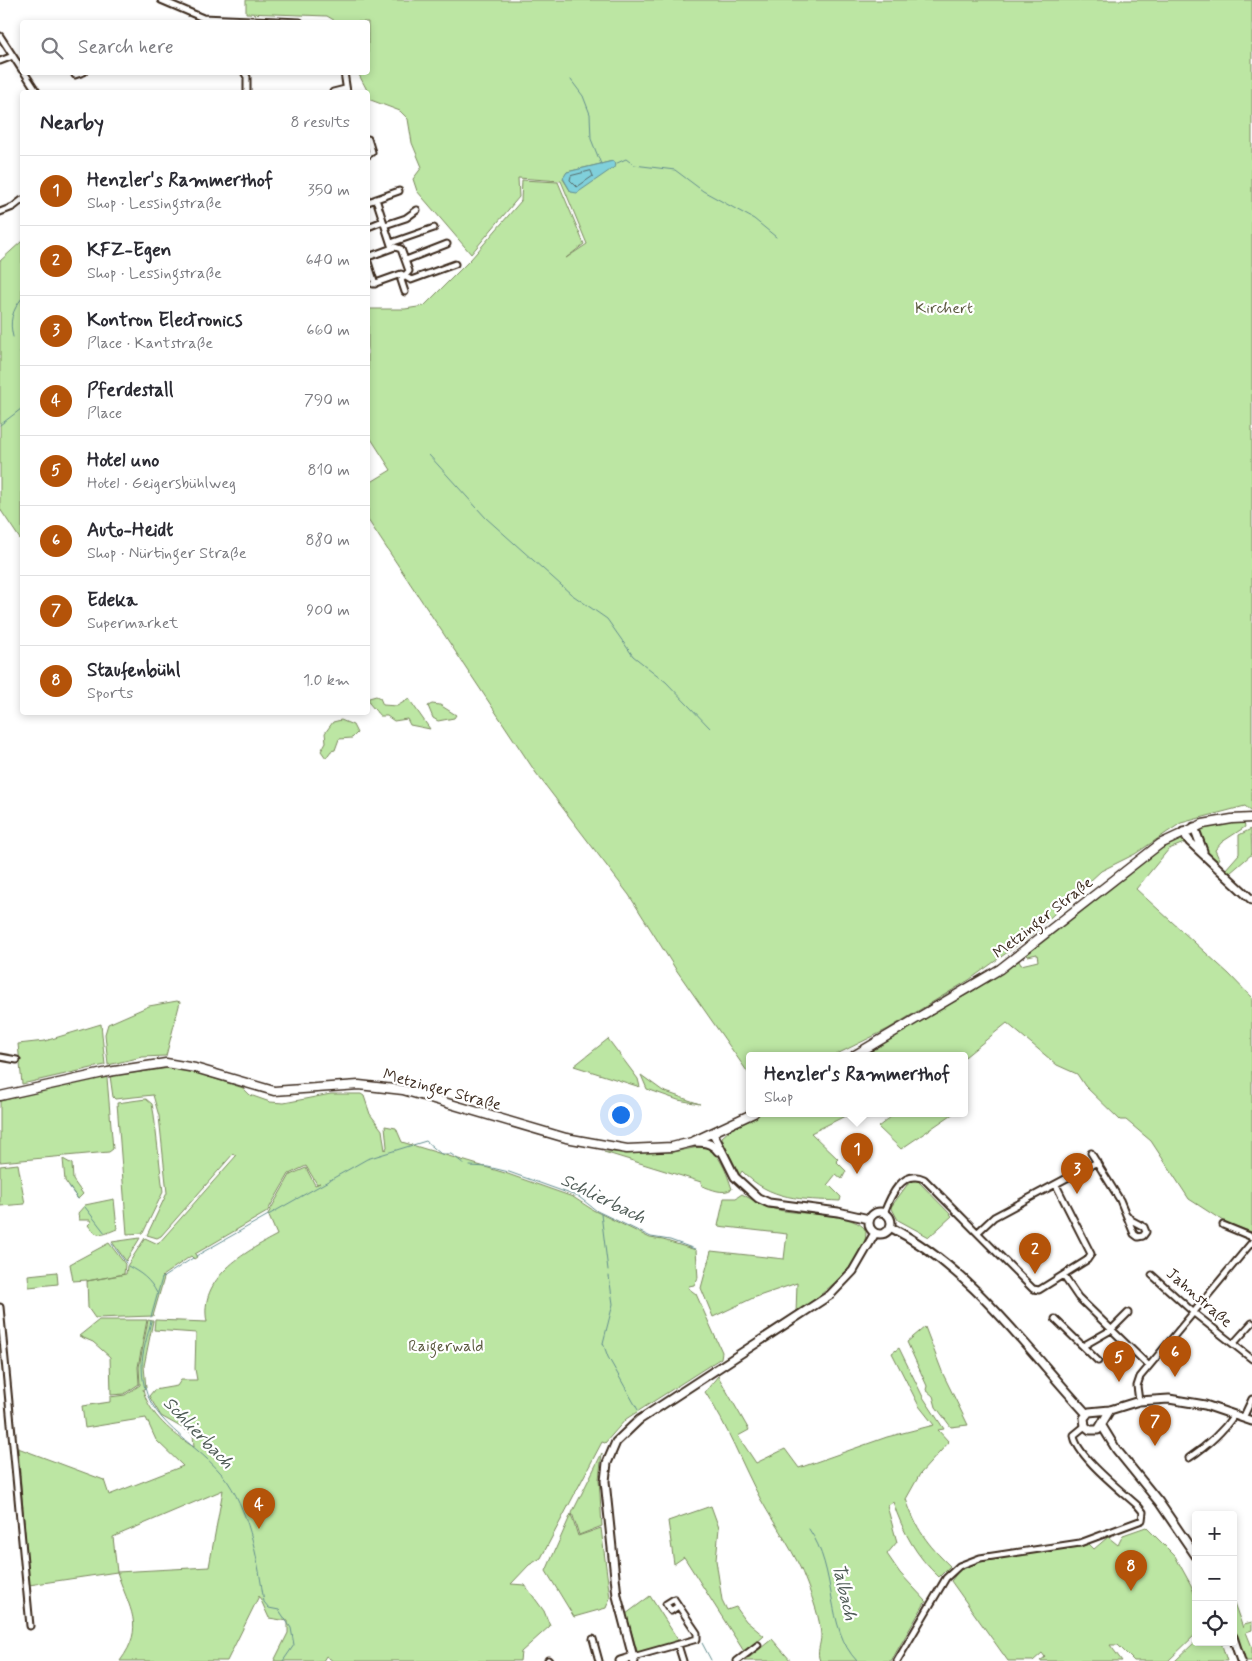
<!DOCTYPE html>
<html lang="en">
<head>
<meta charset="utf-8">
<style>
	:root { --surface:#fff; --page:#f2f2f3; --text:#2b2b33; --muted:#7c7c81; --line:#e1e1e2; --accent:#b45309 }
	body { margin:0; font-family:Mynerve,sans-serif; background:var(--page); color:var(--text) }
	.controls { position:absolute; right:15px; bottom:15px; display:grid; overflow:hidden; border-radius:5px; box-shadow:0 2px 8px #0003 }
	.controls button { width:45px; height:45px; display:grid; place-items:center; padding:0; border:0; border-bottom:1px solid var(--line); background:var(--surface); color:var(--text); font:25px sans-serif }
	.you { position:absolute; left:620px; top:1114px; width:18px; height:18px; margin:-12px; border:4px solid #fff; border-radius:50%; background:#1a73e8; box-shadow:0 0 0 8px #1a73e833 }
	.badge { display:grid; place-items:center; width:32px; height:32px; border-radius:50%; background:var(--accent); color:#fff; font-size:16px; font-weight:700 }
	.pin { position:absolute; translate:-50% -41px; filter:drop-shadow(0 1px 2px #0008) }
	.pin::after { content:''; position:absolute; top:26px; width:18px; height:15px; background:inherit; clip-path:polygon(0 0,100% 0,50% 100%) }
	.popup { position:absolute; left:746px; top:1052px; width:222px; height:65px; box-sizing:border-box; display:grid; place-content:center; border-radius:5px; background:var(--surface); filter:drop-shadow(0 1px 4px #0005); font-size:16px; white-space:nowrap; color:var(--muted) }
	.popup b { font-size:19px; color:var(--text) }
	.popup::after { content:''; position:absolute; left:50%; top:100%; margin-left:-10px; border:10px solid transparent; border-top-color:var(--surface) }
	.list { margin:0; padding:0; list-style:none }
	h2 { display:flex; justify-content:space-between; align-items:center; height:65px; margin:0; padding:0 20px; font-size:21px }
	h2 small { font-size:16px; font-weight:400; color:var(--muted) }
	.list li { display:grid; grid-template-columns:32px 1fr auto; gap:15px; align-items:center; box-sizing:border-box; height:70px; padding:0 20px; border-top:1px solid var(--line) }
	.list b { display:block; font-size:19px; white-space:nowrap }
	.list p { margin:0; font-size:16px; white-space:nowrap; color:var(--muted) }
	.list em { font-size:16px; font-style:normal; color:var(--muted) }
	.icon { flex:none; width:28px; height:28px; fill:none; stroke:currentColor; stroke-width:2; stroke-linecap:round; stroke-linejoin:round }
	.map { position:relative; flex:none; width:1252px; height:1661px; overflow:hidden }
	.search { position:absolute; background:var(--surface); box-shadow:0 2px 8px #0003; left:20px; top:20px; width:350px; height:55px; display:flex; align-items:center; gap:12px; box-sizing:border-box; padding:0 18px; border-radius:5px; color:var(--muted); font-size:19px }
	.panel { position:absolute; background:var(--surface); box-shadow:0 2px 8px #0003; left:20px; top:90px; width:350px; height:625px; border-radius:5px }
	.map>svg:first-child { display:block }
	.green { fill:#bce6a3; stroke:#7c8860; fill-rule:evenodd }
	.water { fill:#80d0db; stroke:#648e8f }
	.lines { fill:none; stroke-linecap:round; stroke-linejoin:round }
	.shore { stroke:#576c6a; stroke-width:1 }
	.stream { stroke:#648e8f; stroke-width:1 }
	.street-casing { stroke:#3b2a1e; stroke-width:9 }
	.secondary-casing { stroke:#3b2a1e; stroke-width:11 }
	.primary-casing { stroke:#3b2a1e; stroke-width:11 }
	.street { stroke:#fff; stroke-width:5 }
	.secondary { stroke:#fff; stroke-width:7 }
	.primary { stroke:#fff; stroke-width:8 }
	.labels { text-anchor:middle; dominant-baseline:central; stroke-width:4.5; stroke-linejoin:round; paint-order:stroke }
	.park-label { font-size:16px; fill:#5b593f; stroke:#fff }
	.street-label { font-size:16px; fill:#3b2a1e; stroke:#fff }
	.water-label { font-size:18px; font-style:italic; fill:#505c57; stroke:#fff }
</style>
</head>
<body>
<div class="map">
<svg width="1252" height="1661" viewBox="0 0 1252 1661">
	<rect width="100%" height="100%" fill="#fff"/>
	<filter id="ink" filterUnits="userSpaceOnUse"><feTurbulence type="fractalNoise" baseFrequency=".02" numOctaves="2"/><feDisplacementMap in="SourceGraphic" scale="10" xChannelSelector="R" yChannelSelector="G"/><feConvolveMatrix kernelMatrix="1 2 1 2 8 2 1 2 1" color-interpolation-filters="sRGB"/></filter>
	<g filter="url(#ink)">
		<path class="green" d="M246,0H1252V812L1245,806L1181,823L1135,854L1101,871L1030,936L969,980L888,1029L835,1055H750L749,1074L675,968L629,895L536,773L368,520V484L391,470L368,434V309H405L424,306L471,259L521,201L522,180L558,182L584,244L566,258L587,244L561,181L518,178L519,197L471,254L417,191L413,179L422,167L412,143L408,119L400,111L368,99V92L358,73L368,72V22H337L327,16L246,13ZM613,161L616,165L571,192L563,179L567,172Z
			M22,241V542L0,509V261Z
			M376,696L380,698L383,705L397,706L409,699L430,729L410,725L407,719L394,721L387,716H380L369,703V698Z
			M432,704L440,705L456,715L454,718L438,721L433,718L428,706Z
			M341,720L353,725L357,733L352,738L339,739L335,750L331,751L326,758L321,751L326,742L325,733L333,722Z
			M1244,822L1245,827L1222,842L1215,850L1219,859L1215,860L1205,851L1198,832L1199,830L1219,824Z
			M1251,829L1252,854L1230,873L1225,870L1239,854V835Z
			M1176,840H1181L1184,843L1169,849L1136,889L1229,974L1252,998V1232L1226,1223L1189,1199L1151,1141L1126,1120H1120L1085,1086L1077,1074L1057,1065L1007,1023L965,1057L964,1055H860L975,990L1018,959L1021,965L1038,961L1037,954L1028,956L1025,953L1164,846Z
			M177,1001L180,1002L166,1056L142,1057L108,1065L105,1034L108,1024L149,1006Z
			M101,1024L105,1065L22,1084L18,1044L45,1041Z
			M608,1039L638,1079L640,1087L574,1066Z
			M170,1068L194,1072L243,1088L250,1095L270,1102L284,1103L331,1094H361L364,1096L370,1114L382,1130L385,1150L387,1147L385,1126L396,1128L402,1142L505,1173L573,1197L593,1210L650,1238L663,1240L696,1250L698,1278L694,1285L689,1286L688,1288L696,1294L722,1352L721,1358L626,1419L605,1443L602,1442L541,1558L529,1565L511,1584L525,1585L544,1611L550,1626L521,1652L520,1661H333L326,1656L323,1661H274L288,1633V1621L269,1618L259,1596L227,1661H120C146,1626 129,1609 117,1572L29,1585L18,1448L104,1480L109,1495L183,1466L156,1440L146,1418L85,1428L82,1406L110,1402V1397L125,1395L140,1385L139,1367L148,1320L153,1321L144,1366L146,1388L143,1389C148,1414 174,1435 194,1447L193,1434L161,1416L149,1396L154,1390L177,1386L181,1380H197L195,1369L196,1333L154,1330L155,1320L207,1322C198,1278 245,1252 277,1235L268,1214L290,1175L306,1168L315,1185L320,1183L317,1184L306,1166L289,1174L267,1212L195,1254L197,1257L194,1259L191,1256L162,1276L164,1278L153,1316L95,1318L88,1308L87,1280L73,1281L70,1264L109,1243L125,1264L124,1274L87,1281L126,1274L127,1266L145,1238L158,1244L236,1156L233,1154L161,1236L157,1238L147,1235L167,1193L159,1116L153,1095L115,1099L113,1097L110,1076ZM223,1490L209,1567L117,1572L113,1537Z
			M641,1075L663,1091L700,1104L678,1100L647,1089Z
			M105,1076L107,1078L113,1149L109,1152L0,1162V1101Z
			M146,1099L152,1104L154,1115L163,1192L143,1233L127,1234L117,1103Z
			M760,1113H851L811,1133L838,1159L836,1161L846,1171L842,1179L836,1174L828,1184L841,1197L840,1201C801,1199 771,1201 742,1171L738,1177L726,1152L722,1137L730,1130Z
			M896,1113H954L901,1149L878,1127Z
			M704,1146C720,1152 727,1174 732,1189C722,1195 712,1189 702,1186L701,1182L604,1152H673Z
			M63,1159L72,1164L73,1180L83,1194L78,1199L65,1181Z
			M18,1164L25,1204L0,1206V1166Z
			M914,1180L918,1181L952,1216L929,1237L898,1220L891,1207L907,1185Z
			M742,1194C753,1200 762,1206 774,1209C794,1215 858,1212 866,1231C867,1263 819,1296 796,1313L797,1283L753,1298L713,1317L701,1288L711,1251L784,1259L787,1234L718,1226L724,1198H736Z
			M114,1199L117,1229C102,1235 98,1239 88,1225L91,1222L90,1220H79L78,1213L85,1205Z
			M140,1238L126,1261L112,1242Z
			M57,1272L58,1284L29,1287L28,1275Z
			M99,1320H147L138,1367L139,1384L124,1394L111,1395L110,1357L93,1342L79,1336Z
			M925,1327L943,1374L968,1425L951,1427L936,1407L933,1396L926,1390L927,1386L907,1342Z
			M899,1348L923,1397L944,1429L938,1430L949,1442L920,1474L906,1499C916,1529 927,1544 950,1566L939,1577C916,1556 903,1532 893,1502L887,1506L897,1542L887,1554L900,1573L926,1601L891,1661H820C816,1652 821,1645 821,1635C820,1618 813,1600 807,1584C796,1553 777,1529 761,1500C742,1465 728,1426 705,1392L718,1376L749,1430L738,1436L756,1463L785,1449L799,1468L887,1437L934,1425L919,1406L892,1353Z
			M602,1453L599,1479L602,1526L579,1535L572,1513Z
			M711,1506L719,1528L716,1560L722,1600L727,1610L736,1607L746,1621L764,1636L745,1653L684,1557L674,1564L668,1521Z
			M571,1514L578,1536L601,1528L610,1598L606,1608L574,1617L546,1571Z
			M1146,1527L1175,1556L1191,1585L1196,1598V1634L1168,1661H1134L1118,1645H1110L1122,1661H1040L1045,1657L1042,1653L1033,1661H1008L951,1581L961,1568L974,1563L1081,1544L1088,1543L1094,1549L1108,1537L1118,1545L1123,1535Z
			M650,1596L680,1643L638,1654L626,1614Z
			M1233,1600L1243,1628L1244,1624L1252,1622V1630L1246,1632L1252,1647V1661H1244L1233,1627Z
			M772,1639L791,1661H745Z
			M1196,1641L1221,1642L1227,1661H1175Z"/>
		<path class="water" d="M613,161L616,166L577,193L571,192L563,178L567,172Z"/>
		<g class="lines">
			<path class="shore" d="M591,171L593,176L577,187L570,180L571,176Z"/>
			<path class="stream" d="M571,80L583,96L590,114L591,139L601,164
				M615,164L626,159L634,165L675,170L703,191L754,219L776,237
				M13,337C9,321 12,311 22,298
				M20,353L22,357
				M0,425L21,409
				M429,455L486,518L571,594L607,619L633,656L666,682L710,728
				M470,1166L488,1167L509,1172L579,1197L597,1211L651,1237L670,1240L695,1249
				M69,1187L78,1199
				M85,1207L105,1233
				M601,1214L608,1270
				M112,1244L126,1263
				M196,1256L367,1159L426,1141L441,1154H451L464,1164
				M128,1266C141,1273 150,1279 157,1293
				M609,1276L613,1304L603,1343L608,1357L638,1410
				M151,1317L162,1278L193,1258
				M151,1321C148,1335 142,1352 142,1366C141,1423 199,1441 228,1482C251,1517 258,1562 264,1602L269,1608L279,1610L291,1628L294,1645L283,1661
				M809,1529C838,1570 825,1628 857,1661
				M702,1643L711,1660"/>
			<g class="street-casing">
				<path id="street" d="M161,0L203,18L300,22
					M0,36L22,70
					M0,61L13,56
					M24,72L37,92
					M74,72L75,75L84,72
					M244,72L247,77V92
					M344,72L347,92
					M333,92L345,89
					M368,139L372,152L368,155
					M376,199L392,248
					M368,202L399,191
					M0,212L13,207L22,200
					M385,225L406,218L417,210
					M368,227L383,221
					M391,243L434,228
					M368,257L395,247L401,249L409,271L401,280L405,292
					M406,260L447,244
					M368,262L375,284
					M373,284L401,274L411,280L455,264
					M0,1057L17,1060
					M1091,1153L1120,1200L1134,1234L1138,1237L1143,1236L1146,1232L1144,1227L1131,1220L1127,1215
					M1056,1185L1091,1254L1087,1260L1063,1275
					M884,1213C890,1197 902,1169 924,1179L1033,1289L1039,1290L1063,1275L1078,1297L1149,1366
					M1223,1225L1252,1237
					M978,1232L994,1217L1097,1162
					M1152,1275L1194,1313L1252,1359
					M0,1307L30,1626
					M1055,1319L1098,1361
					M1233,1344L1252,1323
					M1083,1346L1111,1330L1128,1313
					M1139,1401L1137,1386L1140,1377L1252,1242
					M1243,1418L1252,1399
					M1189,1458C1207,1446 1222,1433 1234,1415
					M593,1639L599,1661
					M678,1645L683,1661
					M633,1657L697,1639V1633L674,1599L666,1604L671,1611L678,1606
					M548,1660L549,1661
					M737,1661L758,1645
					M897,1661L946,1578L959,1566L980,1558L1080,1543L1142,1520L1143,1512L1138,1506C1123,1492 1075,1455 1074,1435L1085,1426"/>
			</g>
			<g class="secondary-casing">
				<path id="secondary" d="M1194,827L1203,851
					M1183,832L1190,842L1252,900
					M713,1133L735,1177L758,1198L769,1203L838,1212L869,1219
					M692,1142C703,1142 711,1142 718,1151
					M869 1223a11 11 0 1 1 22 0a11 11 0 1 1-22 0Z
					M890,1227C971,1268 1026,1348 1087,1414
					M1110,1410L1098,1430H1090L1085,1426L1084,1418L1089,1412L1110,1410L1139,1401L1169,1399L1205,1405L1252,1421
					M1102,1426L1116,1449L1159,1502L1196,1556
					M1233,1637L1241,1661
					M620,1661L633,1657
					M634,1661L617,1596L605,1481L607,1463L616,1442L639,1420L830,1295L853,1271L875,1233"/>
			</g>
			<g class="primary-casing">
				<path id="primary" d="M855,1055L1000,969L1160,844L1203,824L1232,819L1252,818
					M0,1096L108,1072L166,1063L195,1068L274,1091L359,1085L403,1090L566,1138L627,1149L672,1147L692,1142L754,1113"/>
			</g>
			<use href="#street" class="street"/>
			<use href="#secondary" class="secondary"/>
			<use href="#primary" class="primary"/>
		</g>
	</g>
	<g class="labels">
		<g class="park-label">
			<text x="944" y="308">Kirchert</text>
			<text x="446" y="1346">Raigerwald</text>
		</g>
		<g class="street-label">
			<text transform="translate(1043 918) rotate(-38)">Metzinger Straße</text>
			<text transform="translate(442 1090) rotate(15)">Metzinger Straße</text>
			<text transform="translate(1199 1298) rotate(41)">Jahnstraße</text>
		</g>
		<g class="water-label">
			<text transform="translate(603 1199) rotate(26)">Schlierbach</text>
			<text transform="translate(198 1433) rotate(46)">Schlierbach</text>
			<text transform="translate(844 1592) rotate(77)">Talbach</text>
		</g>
	</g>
</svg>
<div class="controls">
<button>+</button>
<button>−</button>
<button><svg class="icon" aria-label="locate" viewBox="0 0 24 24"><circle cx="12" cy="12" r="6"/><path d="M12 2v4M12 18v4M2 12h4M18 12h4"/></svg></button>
</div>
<div class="you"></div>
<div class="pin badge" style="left:857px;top:1174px">1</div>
<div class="popup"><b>Henzler's Rammerthof</b>Shop</div>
<div class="pin badge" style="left:1035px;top:1274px">2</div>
<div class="pin badge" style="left:1077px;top:1194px">3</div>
<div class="pin badge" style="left:259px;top:1529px">4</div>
<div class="pin badge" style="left:1119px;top:1382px">5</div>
<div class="pin badge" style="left:1175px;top:1377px">6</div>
<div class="pin badge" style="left:1155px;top:1446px">7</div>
<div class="pin badge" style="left:1131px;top:1591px">8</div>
<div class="search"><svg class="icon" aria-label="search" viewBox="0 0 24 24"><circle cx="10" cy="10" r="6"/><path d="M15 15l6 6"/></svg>Search here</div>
<section class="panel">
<h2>Nearby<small>8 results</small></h2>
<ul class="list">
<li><span class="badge">1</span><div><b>Henzler's Rammerthof</b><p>Shop · Lessingstraße</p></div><em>350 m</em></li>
<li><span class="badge">2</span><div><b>KFZ-Egen</b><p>Shop · Lessingstraße</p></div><em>640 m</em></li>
<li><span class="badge">3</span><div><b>Kontron Electronics</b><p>Place · Kantstraße</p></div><em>660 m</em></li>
<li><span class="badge">4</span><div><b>Pferdestall</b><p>Place</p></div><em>790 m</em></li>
<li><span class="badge">5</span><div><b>Hotel uno</b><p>Hotel · Geigersbühlweg</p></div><em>810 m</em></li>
<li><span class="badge">6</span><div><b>Auto-Heidt</b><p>Shop · Nürtinger Straße</p></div><em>880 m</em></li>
<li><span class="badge">7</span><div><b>Edeka</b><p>Supermarket</p></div><em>900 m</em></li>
<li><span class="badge">8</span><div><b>Staufenbühl</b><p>Sports</p></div><em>1.0 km</em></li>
</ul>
</section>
</div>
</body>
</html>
